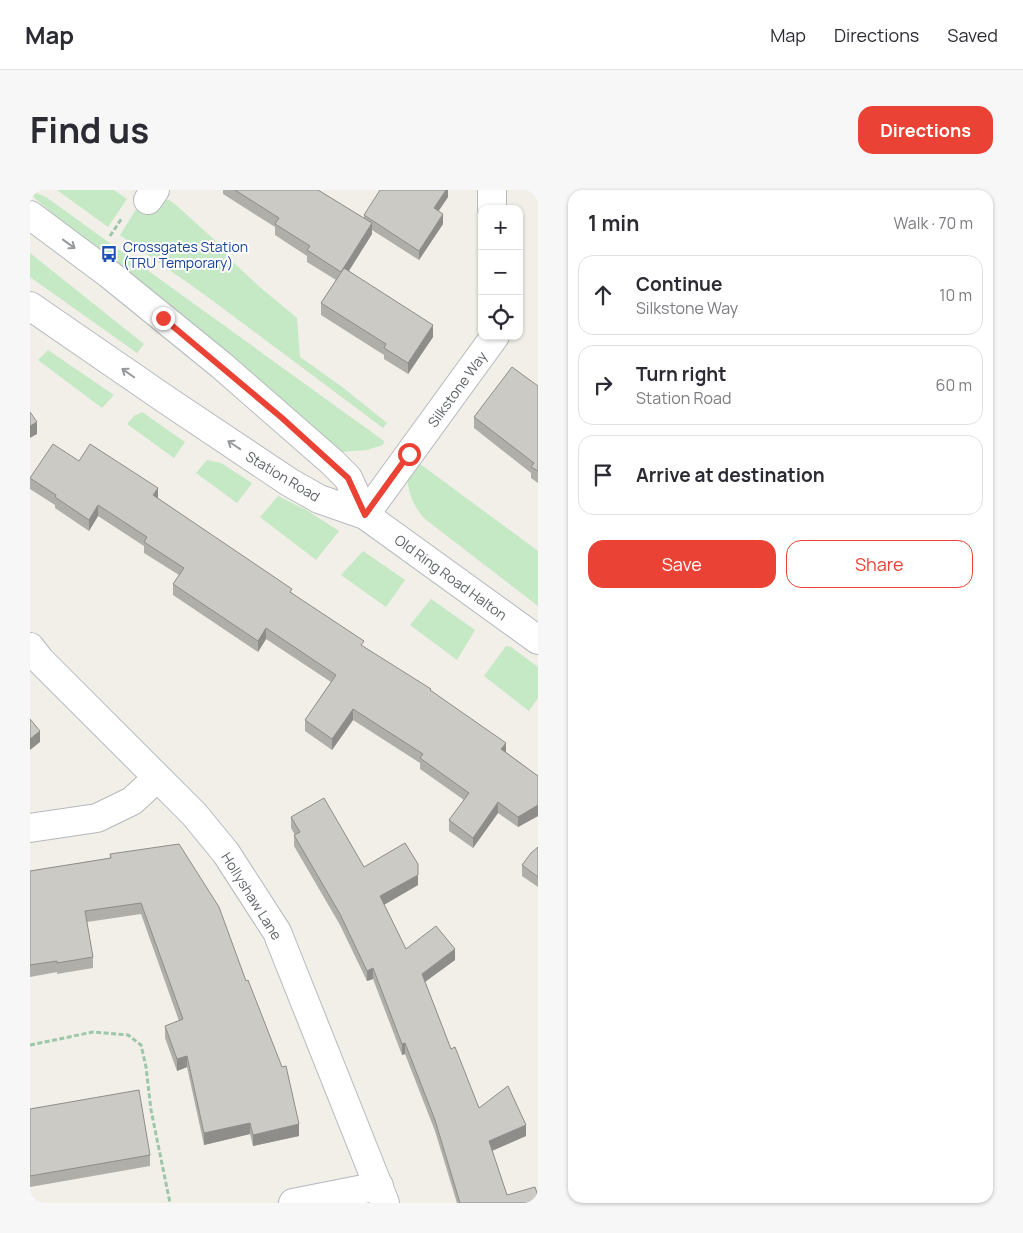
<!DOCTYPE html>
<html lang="en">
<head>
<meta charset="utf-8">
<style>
	:root { --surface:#fff; --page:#f7f7f7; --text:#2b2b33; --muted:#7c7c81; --line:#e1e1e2; --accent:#ea4335 }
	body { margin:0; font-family:Manrope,sans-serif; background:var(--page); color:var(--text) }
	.controls { position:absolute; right:15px; top:15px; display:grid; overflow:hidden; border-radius:10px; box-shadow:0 1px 4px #0004 }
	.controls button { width:45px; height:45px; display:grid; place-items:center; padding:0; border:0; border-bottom:1px solid var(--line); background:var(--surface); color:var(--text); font:25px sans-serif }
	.stop { position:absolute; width:15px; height:15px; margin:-11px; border:4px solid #ea4335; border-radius:50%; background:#fff }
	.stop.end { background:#ea4335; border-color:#fff; box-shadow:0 1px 5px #0008 }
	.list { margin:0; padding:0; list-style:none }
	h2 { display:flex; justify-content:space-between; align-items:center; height:65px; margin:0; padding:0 20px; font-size:21px }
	h2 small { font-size:16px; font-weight:400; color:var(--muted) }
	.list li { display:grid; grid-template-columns:32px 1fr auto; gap:15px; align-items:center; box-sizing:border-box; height:80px; margin:0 10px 10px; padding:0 10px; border:1px solid var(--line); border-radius:15px }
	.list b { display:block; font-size:19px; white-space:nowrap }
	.list p { margin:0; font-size:16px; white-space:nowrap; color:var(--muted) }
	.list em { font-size:16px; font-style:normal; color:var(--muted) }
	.actions { display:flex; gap:10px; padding:15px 20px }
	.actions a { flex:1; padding:11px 0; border:1px solid var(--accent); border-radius:15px; text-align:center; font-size:18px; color:var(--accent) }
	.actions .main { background:var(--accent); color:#fff }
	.icon { flex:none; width:28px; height:28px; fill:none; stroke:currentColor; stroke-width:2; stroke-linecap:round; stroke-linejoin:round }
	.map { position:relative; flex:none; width:508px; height:1013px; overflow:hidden; border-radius:15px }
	header { display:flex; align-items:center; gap:30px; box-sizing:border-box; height:70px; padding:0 25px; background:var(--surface); border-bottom:1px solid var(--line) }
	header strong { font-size:24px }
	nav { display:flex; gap:28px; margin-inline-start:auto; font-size:18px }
	.intro { display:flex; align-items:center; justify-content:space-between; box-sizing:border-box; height:120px; padding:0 30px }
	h1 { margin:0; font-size:35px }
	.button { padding:12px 22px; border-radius:15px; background:var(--accent); color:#fff; font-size:18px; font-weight:700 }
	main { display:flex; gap:30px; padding:0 30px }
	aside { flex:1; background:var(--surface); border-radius:15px; box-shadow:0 1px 4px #0004 }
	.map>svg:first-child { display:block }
	.green { fill:#c5e8c5 }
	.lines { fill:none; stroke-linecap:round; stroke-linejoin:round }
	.street-casing { stroke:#b5b8bc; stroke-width:30 }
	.secondary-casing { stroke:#b6babf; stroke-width:30 }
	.path { stroke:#9cc7a9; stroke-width:3; stroke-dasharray:5 2.5; stroke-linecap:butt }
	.street { stroke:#fff; stroke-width:28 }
	.secondary { stroke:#fff; stroke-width:28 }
	.wall { fill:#afaea9 }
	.shaded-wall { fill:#8f8d8a }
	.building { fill:#cccac5; stroke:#8f8d8a }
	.oneway { stroke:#979a9d }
	.route { stroke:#ea4335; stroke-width:6 }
	.labels { text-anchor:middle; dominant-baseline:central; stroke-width:4; stroke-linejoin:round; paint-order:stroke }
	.transit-label { font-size:14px; fill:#164399; stroke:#fff; text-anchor:start }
	.street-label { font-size:14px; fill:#5f6368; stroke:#fff }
</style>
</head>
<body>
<header>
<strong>Map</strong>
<nav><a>Map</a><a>Directions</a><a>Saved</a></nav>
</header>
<div class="intro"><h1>Find us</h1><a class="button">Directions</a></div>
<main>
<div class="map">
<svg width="508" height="1013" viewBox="0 0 508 1013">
	<rect width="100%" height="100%" fill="#f1efe8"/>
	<path class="green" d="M27,0H84L97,9L78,37Z
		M6,3L16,7L354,251L353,255L337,260L311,262L134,118L1,5Z
		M132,10H139L146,15L189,54L205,74L231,98L267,128L270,167L311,196L357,233L353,238L175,105L90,45L110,13Z
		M0,63L114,154L107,163L0,87Z
		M18,160L84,205L72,218L8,170Z
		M112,222L155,252L144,268L97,234L104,226Z
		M382,268L508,361V416L395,329C380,313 372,289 382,268Z
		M177,270L191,273L222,293L207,313L166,283Z
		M248,306L278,321L309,341L286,370L230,327Z
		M333,361L375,390L356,417L311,385Z
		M401,409L445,440L427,470L380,435Z
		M476,456L481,457L508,477V508L499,521L454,486Z"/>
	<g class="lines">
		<g class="street-casing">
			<path id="street" d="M118,10L125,0
				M462,19V0
				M335,325L465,146
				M0,638L67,628L102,611L127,588
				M263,1013L349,996"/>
		</g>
		<g class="secondary-casing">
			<path id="secondary" d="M0,25L79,84L191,175L302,272L318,288L335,325
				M0,116L138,211L259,292L289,309L335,325L508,450
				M0,457L10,470L164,624L196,663L247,742L355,1013"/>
		</g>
		<path class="path" d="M80,46L92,28
			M0,855L63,842L98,845L111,855L116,877L121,920L140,1013"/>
		<use href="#street" class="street"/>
		<use href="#secondary" class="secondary"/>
	</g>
	<path class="wall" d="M193,0H288L334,28V25L418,0V7L408,21L413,34L389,70L342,40V44L319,81L403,147L378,184L354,169V165L291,125V113L306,90L277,72V66L245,45V37L193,4Z
		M504,0H508V6L504,4Z
		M508,196V293L501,288V283L444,238V227Z
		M49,271L128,308L262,403L334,457L401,501L476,562L508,586V626L488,637L468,623L443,658L419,641V630L434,610L390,579V573L323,530L302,560L275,541V530L301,492L236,449L228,462L143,405V394L149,385L114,363V356L68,326L59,341L25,318V315L0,299V288Z
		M261,627L334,677L388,695L354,715L376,759L425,770L395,792L421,859L449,918L496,946L462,961L477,1005L508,1013H427L405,941L375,864L372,865L343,789L337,791L310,735L264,656V645H265L261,638Z
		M508,657V697L492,686V675Z
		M80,664L269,946L223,956L220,944L174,955L157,877L147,881L135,848V836L149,831L111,724L57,732L63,767V778L27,784V782L0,787V681L80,668Z
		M0,919L120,965V976L0,997Z"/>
	<path class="shaded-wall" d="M416,0H418V7L404,28V18Z
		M413,24V34L389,70V61Z
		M342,33V44L311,93V82Z
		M403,135V147L378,184V173Z
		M7,232V244L0,248V236Z
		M128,298V309L123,305Z
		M68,315V326L59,341V330Z
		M236,438V449L228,462V451Z
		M323,519V530L302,560V549Z
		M10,541V552L0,560V549Z
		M476,553V564L471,559Z
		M468,612V623L443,658V648Z
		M508,615V626L488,637V627Z
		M388,685V695L350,717V706Z
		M425,759V770L392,794V784Z
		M343,778V789L337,791V781Z
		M375,853V864L372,865V854Z
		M157,866V877L147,881V869Z
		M220,933V944L174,955V943Z
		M269,934V946L223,956V945Z
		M496,935V946L459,962V951Z"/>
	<path class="building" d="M205,0H288L342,33L311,82L277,60L280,56L245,34L249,28Z
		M350,0H416L404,18L413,24L389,61L334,25Z
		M314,78L403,135L378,173L354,158L356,154L291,113Z
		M482,177L508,196V281L501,277L504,273L444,227Z
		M0,222L7,232L0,236Z
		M23,254L49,271L60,254L128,298L123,305L262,399L260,402L334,451L331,455L401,499L400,500L476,553L471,559L508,586V615L488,627L468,612L443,648L419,630L439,603L390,568L393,564L323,519L302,549L275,530L306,485L236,438L228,451L143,394L154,378L114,352L117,347L68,315L59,330L25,307L26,305L0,288Z
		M0,529L10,541L0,549Z
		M294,608L334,677L375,653L388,674V685L350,706L376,759L406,736L425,759L392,784L421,859L425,857L449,918L478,896L496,935L459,951L477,1005L505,997L508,1006V1013H430L405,930L375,853L372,854L343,778L337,781L310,724L264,645L270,642L261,627Z
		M149,654L189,717L216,791L218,790L252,877L256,876L269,934L223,945L220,933L174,943L157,866L147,869L135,836L153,829L111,713L55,721L63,767L27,773V771L0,775V681L81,668L80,664Z
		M508,657V687L492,675L501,663Z
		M109,900L120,965L0,986V919Z"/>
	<defs><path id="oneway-shaft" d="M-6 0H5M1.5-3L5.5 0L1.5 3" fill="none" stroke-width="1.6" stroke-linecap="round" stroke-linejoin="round" transform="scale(1.25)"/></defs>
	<g class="oneway">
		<use href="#oneway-shaft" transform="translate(39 54) rotate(36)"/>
		<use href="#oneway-shaft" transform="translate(98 183) rotate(-145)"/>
		<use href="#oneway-shaft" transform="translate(204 255) rotate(-146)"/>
	</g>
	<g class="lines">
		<path class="route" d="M133,128L252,228L318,288L335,325L379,264"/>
	</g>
	<defs>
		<g id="bus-bare" transform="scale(1.35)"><path d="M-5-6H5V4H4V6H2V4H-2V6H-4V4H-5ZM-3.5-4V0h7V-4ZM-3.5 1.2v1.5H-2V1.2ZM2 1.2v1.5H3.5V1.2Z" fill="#1a4fb4" stroke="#fff" stroke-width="2.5" paint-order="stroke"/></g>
	</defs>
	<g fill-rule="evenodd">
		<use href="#bus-bare" x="79" y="64"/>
	</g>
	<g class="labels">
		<g class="transit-label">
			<text x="93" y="56">Crossgates Station<tspan x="93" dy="16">(TRU Temporary)</tspan></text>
		</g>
		<g class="street-label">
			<text transform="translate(427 199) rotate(-54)">Silkstone Way</text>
			<text transform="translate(253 286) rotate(31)">Station Road</text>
			<text transform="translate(421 387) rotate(36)">Old Ring Road Halton</text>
			<text transform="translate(222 706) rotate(58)">Hollyshaw Lane</text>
		</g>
	</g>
</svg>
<div class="controls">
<button>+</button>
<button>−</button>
<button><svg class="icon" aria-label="locate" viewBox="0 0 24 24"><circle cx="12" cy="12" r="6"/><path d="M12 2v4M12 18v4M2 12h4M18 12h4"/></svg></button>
</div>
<div class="stop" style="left:379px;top:264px"></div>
<div class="stop end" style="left:133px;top:128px"></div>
</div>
<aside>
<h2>1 min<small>Walk · 70 m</small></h2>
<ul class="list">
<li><svg class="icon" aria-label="ahead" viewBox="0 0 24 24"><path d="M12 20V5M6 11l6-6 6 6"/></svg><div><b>Continue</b><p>Silkstone Way</p></div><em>10 m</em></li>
<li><svg class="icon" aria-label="right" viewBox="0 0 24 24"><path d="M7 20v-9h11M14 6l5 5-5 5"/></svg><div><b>Turn right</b><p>Station Road</p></div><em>60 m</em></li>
<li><svg class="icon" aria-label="arrive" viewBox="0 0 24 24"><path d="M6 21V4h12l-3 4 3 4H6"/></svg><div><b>Arrive at destination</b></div></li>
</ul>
<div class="actions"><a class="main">Save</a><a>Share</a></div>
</aside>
</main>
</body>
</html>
